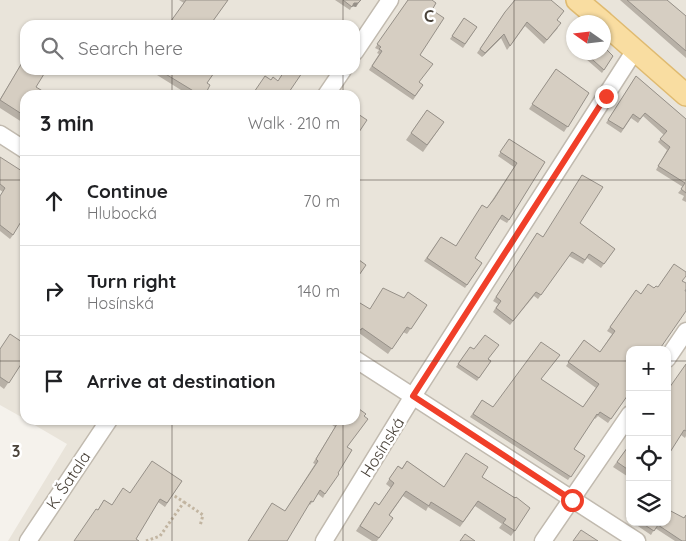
<!DOCTYPE html>
<html lang="en">
<head>
<meta charset="utf-8">
<style>
	:root { --surface:#fff; --page:#f2f2f2; --text:#202124; --muted:#757577; --line:#e0e0e0 }
	body { margin:0; font-family:Quicksand,sans-serif; background:var(--page); color:var(--text) }
	.controls { position:absolute; right:15px; bottom:15px; display:grid; overflow:hidden; border-radius:10px; box-shadow:0 1px 4px #0004 }
	.controls button { width:45px; height:45px; display:grid; place-items:center; padding:0; border:0; border-bottom:1px solid var(--line); background:var(--surface); color:var(--text); font:25px sans-serif }
	.compass { position:absolute; left:566px; top:15px; width:45px; height:45px; border-radius:50%; background:var(--surface); box-shadow:0 1px 4px #0004; rotate:284deg }
	.stop { position:absolute; width:15px; height:15px; margin:-11px; border:4px solid #f03f29; border-radius:50%; background:#fff }
	.stop.end { background:#f03f29; border-color:#fff; box-shadow:0 1px 5px #0008 }
	.list { margin:0; padding:0; list-style:none }
	h2 { display:flex; justify-content:space-between; align-items:center; height:65px; margin:0; padding:0 20px; font-size:21px }
	h2 small { font-size:16px; font-weight:400; color:var(--muted) }
	.list li { display:grid; grid-template-columns:32px 1fr auto; gap:15px; align-items:center; box-sizing:border-box; height:90px; padding:0 20px; border-top:1px solid var(--line) }
	.list b { display:block; font-size:19px; white-space:nowrap }
	.list p { margin:0; font-size:16px; white-space:nowrap; color:var(--muted) }
	.list em { font-size:16px; font-style:normal; color:var(--muted) }
	.icon { flex:none; width:28px; height:28px; fill:none; stroke:currentColor; stroke-width:2; stroke-linecap:round; stroke-linejoin:round }
	.map { position:relative; flex:none; width:686px; height:541px; overflow:hidden }
	.search { position:absolute; background:var(--surface); box-shadow:0 1px 4px #0004; left:20px; top:20px; width:340px; height:55px; display:flex; align-items:center; gap:12px; box-sizing:border-box; padding:0 18px; border-radius:15px; color:var(--muted); font-size:19px }
	.panel { position:absolute; background:var(--surface); box-shadow:0 1px 4px #0004; left:20px; top:90px; width:340px; height:335px; border-radius:15px }
	.map>svg:first-child { display:block }
	.residential { fill:#e9e4da; fill-rule:evenodd }
	.lines { fill:none; stroke-linecap:round; stroke-linejoin:round }
	.minor-casing { stroke:#c1baaf; stroke-width:19 }
	.major-casing { stroke:#dfba70; stroke-width:24 }
	.path { stroke:#c2b5a1; stroke-width:3; stroke-dasharray:2.5 2.5; stroke-linecap:butt }
	.minor { stroke:#fff; stroke-width:16 }
	.major { stroke:#f9dda1; stroke-width:21 }
	.wall { fill:#b8b1a7 }
	.shaded-wall { fill:#969088 }
	.building { fill:#d6cec2; stroke:#969088 }
	.route { stroke:#f03f29; stroke-width:6 }
	.grid { fill:none; stroke:#4a433a; stroke-width:1; stroke-opacity:0.55 }
	.labels { text-anchor:middle; dominant-baseline:central; stroke-width:5; stroke-linejoin:round; paint-order:stroke }
	.street-label { font-size:16px; fill:#4a433a; stroke:#fff }
	.grid-label { font-size:16px; text-anchor:middle; font-weight:bold; fill:#4a433a; stroke:#fff; stroke-width:5; stroke-linejoin:round; paint-order:stroke }
</style>
</head>
<body>
<div class="map">
<svg width="686" height="541" viewBox="0 0 686 541">
	<rect width="100%" height="100%" fill="#f5f2ec"/>
	<path class="residential" d="M0,0H686V541H8L67,444L26,420H355V95H25V419L0,405ZM574,22H604V52H574ZM25,25H355V70H25ZM630,350H667V522H630Z"/>
	<g class="lines">
		<g class="minor-casing">
			<path id="minor" d="M355,52L390,0
				M326,95L343,70
				M0,134L25,150
				M355,359L637,541
				M667,359L686,331
				M28,541L109,420
				M324,541L413,396L635,50
				M543,541L630,414"/>
		</g>
		<g class="major-casing">
			<path id="major" d="M577,0L603,22
				M604,23L686,95"/>
		</g>
		<path class="path" d="M184,502L203,515L200,526
			M146,541L160,536L184,502L173,495"/>
		<use href="#minor" class="minor"/>
		<use href="#major" class="major"/>
	</g>
	<path class="wall" d="M179,0H228L210,25H169L184,3Z
		M335,0H361L356,7L352,6L350,10Z
		M408,0L432,10L420,55L419,82L423,85L413,100L369,70L379,54L377,53L379,50L375,48Z
		M620,0H667L686,16V58Z
		M505,12L561,15L557,20L558,28L544,44L525,26L507,50L501,38L482,57L477,53Z
		M464,18L477,27L463,48L450,39Z
		M578,52H604L613,56L602,73Z
		M23,61L36,87L25,95V124L0,108V99Z
		M556,69L589,93L564,132L529,109Z
		M149,70H216L207,83L205,95H189Z
		M636,76L686,119V202L682,200L684,196L678,193L683,187L656,170L667,150L658,142L664,135L643,116L638,123L631,118L621,133L606,123Z
		M427,110L444,122L423,152L406,140Z
		M509,139L545,162L507,223L500,219L475,258L482,263L465,288L424,261L441,237L456,246L487,208L514,167L498,156Z
		M0,157L13,235L10,239L0,231V196L3,192L0,190Z
		M580,223L615,249L601,268L587,258L583,264L569,256L538,299L534,296L510,325L493,312L498,304L493,301L537,233L543,237Z
		M682,281L630,392L608,423L598,416L595,419L594,418L574,449L585,456L568,480L470,417L482,400L493,407L541,379L583,407L596,388L566,366L584,340L600,352L612,334L607,331L636,290L641,294L654,288Z
		M404,298L427,305L407,334L403,332L388,354L359,333L358,335L355,333V300L369,309Z
		M470,347L491,361L477,381L456,367Z
		M0,348L25,358L4,389L0,386Z
		M686,364V436L685,438L681,435Z
		M325,420H355L347,447L325,494L323,498L318,494L310,505L309,504L285,511L315,464L313,463L335,427Z
		M630,444V478L613,467Z
		M407,461L444,487L482,477L530,508L511,536L499,528L502,524L475,506L460,527L428,507L426,511L403,496L389,516L393,518L377,541H372L356,531L375,502L379,505L391,488L386,484L398,466L402,468Z
		M182,481L165,507L158,502L136,539L98,510L104,500L112,505L130,493Z
		M630,513V521L626,518Z
		M632,522H667L686,541H675L655,528L651,535Z"/>
	<path class="shaded-wall" d="M354,3H358L356,7L352,6Z
		M504,34L501,38L482,57L485,53Z"/>
	<path class="building" d="M186,0H228L210,25H176L171,21Z
		M343,0H361L358,3H354L352,7Z
		M408,0H432L436,3L432,10L444,18L420,55L433,64L419,82L423,85L415,96L372,66L382,51L379,49L381,47L377,44Z
		M515,0H551L564,11L557,20L561,23L547,40L527,22L510,46L504,34L485,53L480,49L505,12Z
		M627,0H667L686,16V51Z
		M464,18L477,27L465,44L452,36Z
		M604,47L613,56L604,70L584,52H604Z
		M23,61L25,62V70H37L44,74L36,87L49,95H25V116L0,100Z
		M556,69L589,93L568,127L532,104Z
		M159,70H216L207,83L210,85L205,95H200Z
		M285,70H304L287,95H252L265,76L271,80L273,77L278,81Z
		M636,76L686,119V193L681,189L685,183L658,166L670,147L660,139L667,131L645,113L640,119L633,114L623,129L608,120Z
		M427,110L444,122L427,145L411,133Z
		M355,112L367,120L355,138Z
		M509,139L545,162L509,220L502,215L475,258L482,263L467,285L427,258L441,237L456,246L482,205L487,208L494,199L517,163L500,152Z
		M0,157L25,173V215L13,235L0,225V196L5,188L0,184Z
		M582,175L603,187L580,223L615,249L604,264L589,254L585,260L572,252L541,295L536,292L513,321L496,308L501,301L496,297L537,233L543,237Z
		M355,257L366,265L355,281Z
		M674,264L686,272V276L682,281L686,283V289L685,291H686V311L659,350H630V392L611,419L600,412L598,415L597,414L574,449L585,456L571,477L473,414L482,400L493,407L541,342L560,355L541,379L583,407L599,384L568,362L584,340L600,352L615,331L610,327L636,290L641,294L648,284L654,288L656,286L658,287Z
		M383,288L404,298L408,292L427,305L411,329L407,327L392,349L362,328L361,330L355,326V300L370,309Z
		M10,334L25,344V358L9,383L0,377V349Z
		M485,335L499,345L488,359L491,361L479,378L458,364L470,347L474,349Z
		M686,364V431L684,430L667,457V391Z
		M355,406L366,414L364,416L368,419L347,447L352,450L338,473L339,474L325,494L320,490L313,502L311,501L287,541H248L272,503L285,511L318,461L316,459L337,424L332,420H355Z
		M630,444V471L617,462Z
		M466,453L488,467L482,477L515,498L516,497L530,508L515,531L503,523L506,519L478,501L463,522L431,502L429,506L406,491L389,515L393,518L379,538L360,526L375,502L379,505L394,483L389,479L398,466L402,469L407,461L444,487Z
		M152,461L182,481L167,503L160,499L136,539L139,541H74L96,509L98,510L104,500L112,505L123,488L130,493Z
		M667,509L684,518L686,515V541H682L658,525L654,531L640,522H667Z
		M581,530L598,541H573Z
		M465,534L475,541H460Z"/>
	<g class="lines">
		<path class="route" d="M572,500L413,396L606,96"/>
	</g>
	<path class="grid" d="M172,0V25M343,0V25M514,0V541M172,70V95M343,70V95M0,180H25M355,180H686M0,361H25M355,361H630M667,361H686M172,420V541M343,420V541"/>
	<g class="labels">
		<g class="street-label">
			<text transform="translate(382 447) rotate(-58)">Hosínská</text>
			<text transform="translate(68 480) rotate(-56)">K. Šatala</text>
		</g>
	</g>
	<g class="grid-label">
		<text x="429" y="22">C</text>
		<text x="16" y="457">3</text>
	</g>
</svg>
<div class="controls">
<button>+</button>
<button>−</button>
<button><svg class="icon" aria-label="locate" viewBox="0 0 24 24"><circle cx="12" cy="12" r="6"/><path d="M12 2v4M12 18v4M2 12h4M18 12h4"/></svg></button>
<button><svg class="icon" aria-label="layers" viewBox="0 0 24 24"><path d="M12 4l9 5-9 5-9-5zM3 14l9 5 9-5"/></svg></button>
</div>
<svg class="compass" viewBox="-18 -18 36 36"><path d="M0-13l5 13h-10z" fill="#e53935"/><path d="M0 13l5-13h-10z" fill="#757577"/></svg>
<div class="stop" style="left:572px;top:500px"></div>
<div class="stop end" style="left:606px;top:96px"></div>
<div class="search"><svg class="icon" aria-label="search" viewBox="0 0 24 24"><circle cx="10" cy="10" r="6"/><path d="M15 15l6 6"/></svg>Search here</div>
<section class="panel">
<h2>3 min<small>Walk · 210 m</small></h2>
<ul class="list">
<li><svg class="icon" aria-label="ahead" viewBox="0 0 24 24"><path d="M12 20V5M6 11l6-6 6 6"/></svg><div><b>Continue</b><p>Hlubocká</p></div><em>70 m</em></li>
<li><svg class="icon" aria-label="right" viewBox="0 0 24 24"><path d="M7 20v-9h11M14 6l5 5-5 5"/></svg><div><b>Turn right</b><p>Hosínská</p></div><em>140 m</em></li>
<li><svg class="icon" aria-label="arrive" viewBox="0 0 24 24"><path d="M6 21V4h12l-3 4 3 4H6"/></svg><div><b>Arrive at destination</b></div></li>
</ul>
</section>
</div>
</body>
</html>
